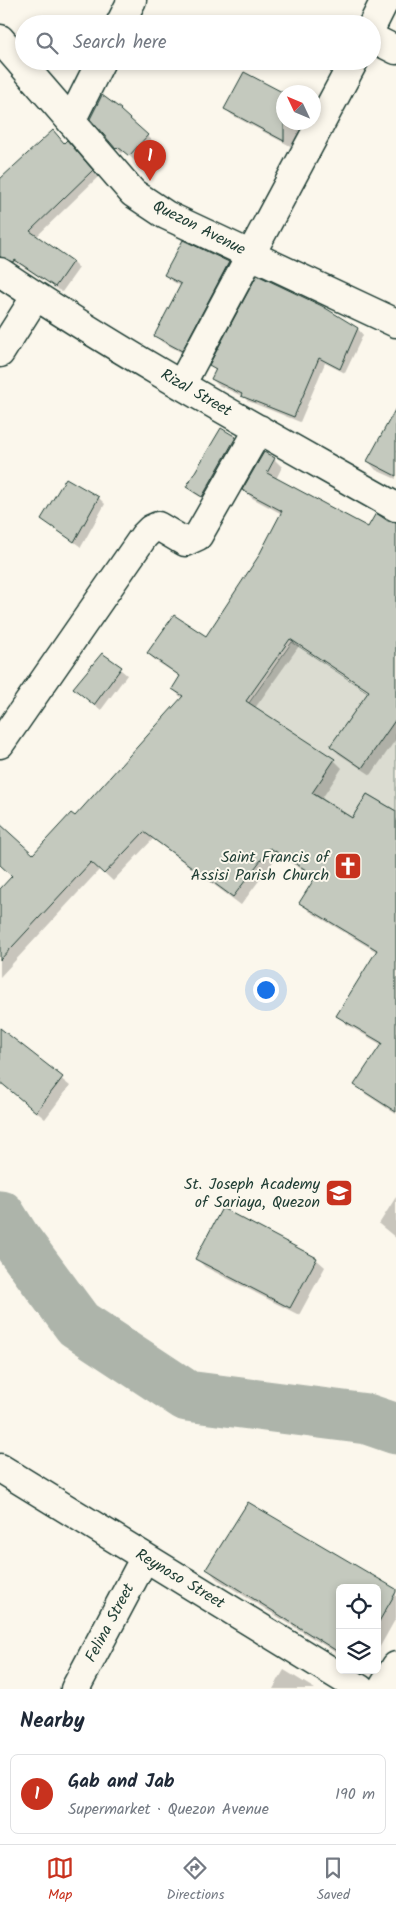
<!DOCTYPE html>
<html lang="en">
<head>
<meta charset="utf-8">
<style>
	:root { --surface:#fff; --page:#f6f6f7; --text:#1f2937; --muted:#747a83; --line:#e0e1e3; --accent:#c8321e }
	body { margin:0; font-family:Kalam,sans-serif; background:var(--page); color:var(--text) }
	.controls { position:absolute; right:15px; bottom:15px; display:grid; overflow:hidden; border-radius:8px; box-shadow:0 2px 8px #0003 }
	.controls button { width:45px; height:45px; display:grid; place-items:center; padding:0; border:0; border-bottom:1px solid var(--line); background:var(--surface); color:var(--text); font:25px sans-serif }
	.compass { position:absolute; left:276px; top:85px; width:45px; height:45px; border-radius:50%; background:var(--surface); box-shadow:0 2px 8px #0003; rotate:314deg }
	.you { position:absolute; left:265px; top:989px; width:18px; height:18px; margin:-12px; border:4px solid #fff; border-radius:50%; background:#1a73e8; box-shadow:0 0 0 8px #1a73e833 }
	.badge { display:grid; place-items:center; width:32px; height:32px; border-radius:50%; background:var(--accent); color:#fff; font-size:16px; font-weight:700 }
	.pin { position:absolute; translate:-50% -41px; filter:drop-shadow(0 1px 2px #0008) }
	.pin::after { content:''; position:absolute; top:26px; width:18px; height:15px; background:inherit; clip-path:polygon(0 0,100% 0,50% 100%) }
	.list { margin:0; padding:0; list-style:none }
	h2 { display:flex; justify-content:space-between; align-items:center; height:65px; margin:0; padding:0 20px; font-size:21px }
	h2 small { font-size:16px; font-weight:400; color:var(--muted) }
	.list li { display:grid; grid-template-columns:32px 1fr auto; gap:15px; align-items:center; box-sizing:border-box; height:80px; margin:0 10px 10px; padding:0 10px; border:1px solid var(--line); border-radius:8px }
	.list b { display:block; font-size:19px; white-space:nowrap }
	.list p { margin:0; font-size:16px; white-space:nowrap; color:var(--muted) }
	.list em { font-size:16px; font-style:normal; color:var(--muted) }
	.icon { flex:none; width:28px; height:28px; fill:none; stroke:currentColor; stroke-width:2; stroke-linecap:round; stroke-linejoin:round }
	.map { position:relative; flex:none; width:396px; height:1689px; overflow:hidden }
	.search { position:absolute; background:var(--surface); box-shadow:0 2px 8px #0003; left:15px; right:15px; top:15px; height:55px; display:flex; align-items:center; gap:12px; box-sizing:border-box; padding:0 18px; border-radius:28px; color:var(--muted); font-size:19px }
	.sheet { height:155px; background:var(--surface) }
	nav { display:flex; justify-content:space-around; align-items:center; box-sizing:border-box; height:70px; border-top:1px solid var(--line); background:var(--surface); font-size:14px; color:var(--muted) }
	nav a { display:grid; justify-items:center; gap:2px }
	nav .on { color:var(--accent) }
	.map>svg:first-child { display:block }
	.green { fill:#dbdcd1; stroke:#7d8c82 }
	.shadow { fill:#0003 }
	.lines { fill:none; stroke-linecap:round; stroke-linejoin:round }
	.river { stroke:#adb4aa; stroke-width:51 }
	.building { fill:#c4c9be; stroke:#1f3d34 }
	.street-casing { stroke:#1f3d34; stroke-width:31 }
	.secondary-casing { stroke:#1f3d34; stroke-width:31 }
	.primary-casing { stroke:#1f3d34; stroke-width:31 }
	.street { stroke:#fbf7ec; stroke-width:28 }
	.secondary { stroke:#fbf7ec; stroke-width:28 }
	.primary { stroke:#fbf7ec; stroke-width:28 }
	.labels { text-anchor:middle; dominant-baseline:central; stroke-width:4; stroke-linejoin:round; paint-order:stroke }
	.street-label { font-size:16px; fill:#1f3d34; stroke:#fbf7ec }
	.poi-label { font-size:16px; fill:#1f3d34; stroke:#fbf7ec; text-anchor:end }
</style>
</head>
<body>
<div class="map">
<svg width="396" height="1689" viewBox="0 0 396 1689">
	<rect width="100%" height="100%" fill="#fbf7ec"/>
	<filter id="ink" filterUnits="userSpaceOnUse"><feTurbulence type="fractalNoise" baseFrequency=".02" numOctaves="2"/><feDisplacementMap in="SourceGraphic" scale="10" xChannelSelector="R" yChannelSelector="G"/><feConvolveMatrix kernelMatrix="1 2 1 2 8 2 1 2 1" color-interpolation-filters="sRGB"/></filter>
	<g filter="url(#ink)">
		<path class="green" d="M292,642L396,711V811L367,794L352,818L225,737Z"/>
		<path class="shadow" d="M226,109L284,122H311L296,149L232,115Z
			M120,110L153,141L135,161L124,151L121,153L91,119Z
			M65,145L73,148L98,177L36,237L73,262L79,268L62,292L22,266L0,254V181Z
			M228,263L235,269L188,356L162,342L156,336L181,286L172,281L165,275Z
			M322,307L358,329L363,335L345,373L325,363L300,422L248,401L244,397L218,385L212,379L216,371L211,365Z
			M396,413V479L376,470L368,461Z
			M222,430L236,438L242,445L209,502L194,493L188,487Z
			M274,459L282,467L276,479L368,528L388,522L396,524V739L371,775L339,754L331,746L369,692L299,646L255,708L334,760L342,768L321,800L353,820L396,813V1114L364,1093L356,1085L382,1045L346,1024L338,1015L377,952L309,911L301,903L316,878L278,855L241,905L153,839L113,881L100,869L0,977V891L14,877L0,865V826L33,856L75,818L182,698L173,689L181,677L156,661L148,653L206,638L259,557L282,514L252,498L244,490Z
			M66,480L99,498L105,504L81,547L42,519Z
			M102,654L127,675L101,710L81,694Z
			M0,1029L70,1086L45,1119L0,1082Z
			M396,1197V1238L379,1224Z
			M197,1259H316L325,1267L299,1315L205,1267Z
			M249,1504L396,1590V1618L377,1652V1588H340V1655L217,1579L208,1569Z
			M284,1670L315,1689H273Z"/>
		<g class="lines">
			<path class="river" d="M0,1215L15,1239L78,1324L187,1396L367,1419L396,1429"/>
		</g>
		<path class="building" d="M244,72L284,93V141L224,109Z
			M102,95L121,109L120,110L148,135L129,156L118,147L116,149L90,119Z
			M53,130L64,143L67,140L93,170L30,231L73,261L55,287L15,260L14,262L0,257V179Z
			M183,240L229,262L182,351L154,336L181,284L164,275Z
			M257,275L322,306L358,328L340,369L319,358L294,417L241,396L242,394L211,379L216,369L209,365Z
			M396,408V476L367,461Z
			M221,428L236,437L202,497L186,487Z
			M264,452L275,458L267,473L368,527L376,513L388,521L396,523V719L362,768L330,746L369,691L290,639L246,701L335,759L312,793L352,818L367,794L396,811V1112L354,1085L382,1043L336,1016L377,950L299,903L316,876L270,848L233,897L144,832L104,874L91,862L0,960V889L12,876L0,865V824L33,854L71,813L75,816L183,696L172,689L180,676L147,653L174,615L206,636L258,557L282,511L242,490Z
			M66,478L99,497L74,542L41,519Z
			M102,653L122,667L94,705L73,688Z
			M0,1028L63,1077L36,1112L0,1082Z
			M222,1208L317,1258L290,1308L195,1259Z
			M248,1502L396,1589V1592L377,1625V1588H340V1653L206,1569Z"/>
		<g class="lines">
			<g class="street-casing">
				<path id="street" d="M120,24L132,0
					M372,26L385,0
					M372,38L396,50
					M71,121L101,61
					M0,272C127,358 262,431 396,507
					M0,353L36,296
					M181,385L354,61
					M0,744L144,536L151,529L158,526L185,542L198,536L259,429
					M0,1468L360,1689
					M75,1689L145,1557"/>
			</g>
			<g class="secondary-casing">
				<path id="secondary" d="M0,39L133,193L166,215L396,323"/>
			</g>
			<g class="primary-casing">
				<path id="primary" d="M382,1689L396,1666"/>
			</g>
			<use href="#street" class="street"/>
			<use href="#secondary" class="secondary"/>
			<use href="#primary" class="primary"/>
		</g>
	</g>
	<defs>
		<g id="church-square" transform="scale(1.4375)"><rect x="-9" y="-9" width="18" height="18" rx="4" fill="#c8321e" stroke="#fbf7ec"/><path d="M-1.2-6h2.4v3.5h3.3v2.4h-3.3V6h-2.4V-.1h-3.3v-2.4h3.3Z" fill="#fff"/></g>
		<g id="school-square" transform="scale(1.4375)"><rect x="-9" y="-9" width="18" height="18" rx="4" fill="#c8321e" stroke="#fbf7ec"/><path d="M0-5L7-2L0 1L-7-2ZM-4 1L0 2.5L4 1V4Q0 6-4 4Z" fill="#fff"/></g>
	</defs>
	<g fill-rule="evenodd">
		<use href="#church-square" x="348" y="866"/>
		<use href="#school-square" x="339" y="1193"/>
	</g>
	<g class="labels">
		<g class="street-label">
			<text transform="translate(199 228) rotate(27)">Quezon Avenue</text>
			<text transform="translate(196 393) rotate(30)">Rizal Street</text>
			<text transform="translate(180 1579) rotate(31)">Reynoso Street</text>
			<text transform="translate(110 1623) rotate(-62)">Felina Street</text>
		</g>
		<g class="poi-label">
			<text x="329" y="857">Saint Francis of<tspan x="329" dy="18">Assisi Parish Church</tspan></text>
			<text x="320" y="1184">St. Joseph Academy<tspan x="320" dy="18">of Sariaya, Quezon</tspan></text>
		</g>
	</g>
</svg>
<div class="controls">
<button><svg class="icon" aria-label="locate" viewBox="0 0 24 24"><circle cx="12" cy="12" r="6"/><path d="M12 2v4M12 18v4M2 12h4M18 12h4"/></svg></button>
<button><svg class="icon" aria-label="layers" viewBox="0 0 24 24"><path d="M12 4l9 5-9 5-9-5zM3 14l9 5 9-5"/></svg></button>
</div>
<svg class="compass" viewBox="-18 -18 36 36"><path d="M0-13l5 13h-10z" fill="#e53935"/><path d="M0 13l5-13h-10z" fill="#747a83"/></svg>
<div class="you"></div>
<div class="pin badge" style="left:150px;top:181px">1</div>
<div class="search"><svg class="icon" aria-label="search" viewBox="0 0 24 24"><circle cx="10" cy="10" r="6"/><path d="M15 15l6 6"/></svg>Search here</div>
</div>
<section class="sheet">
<h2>Nearby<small></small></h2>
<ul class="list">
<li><span class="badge">1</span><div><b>Gab and Jab</b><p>Supermarket · Quezon Avenue</p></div><em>190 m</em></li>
</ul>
</section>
<nav>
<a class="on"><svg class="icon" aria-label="map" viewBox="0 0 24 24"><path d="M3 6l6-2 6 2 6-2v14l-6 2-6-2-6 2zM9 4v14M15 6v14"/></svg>Map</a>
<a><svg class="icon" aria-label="directions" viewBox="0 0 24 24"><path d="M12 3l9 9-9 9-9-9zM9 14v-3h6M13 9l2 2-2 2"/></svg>Directions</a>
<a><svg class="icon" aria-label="saved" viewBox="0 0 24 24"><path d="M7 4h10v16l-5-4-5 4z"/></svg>Saved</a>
</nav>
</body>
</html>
